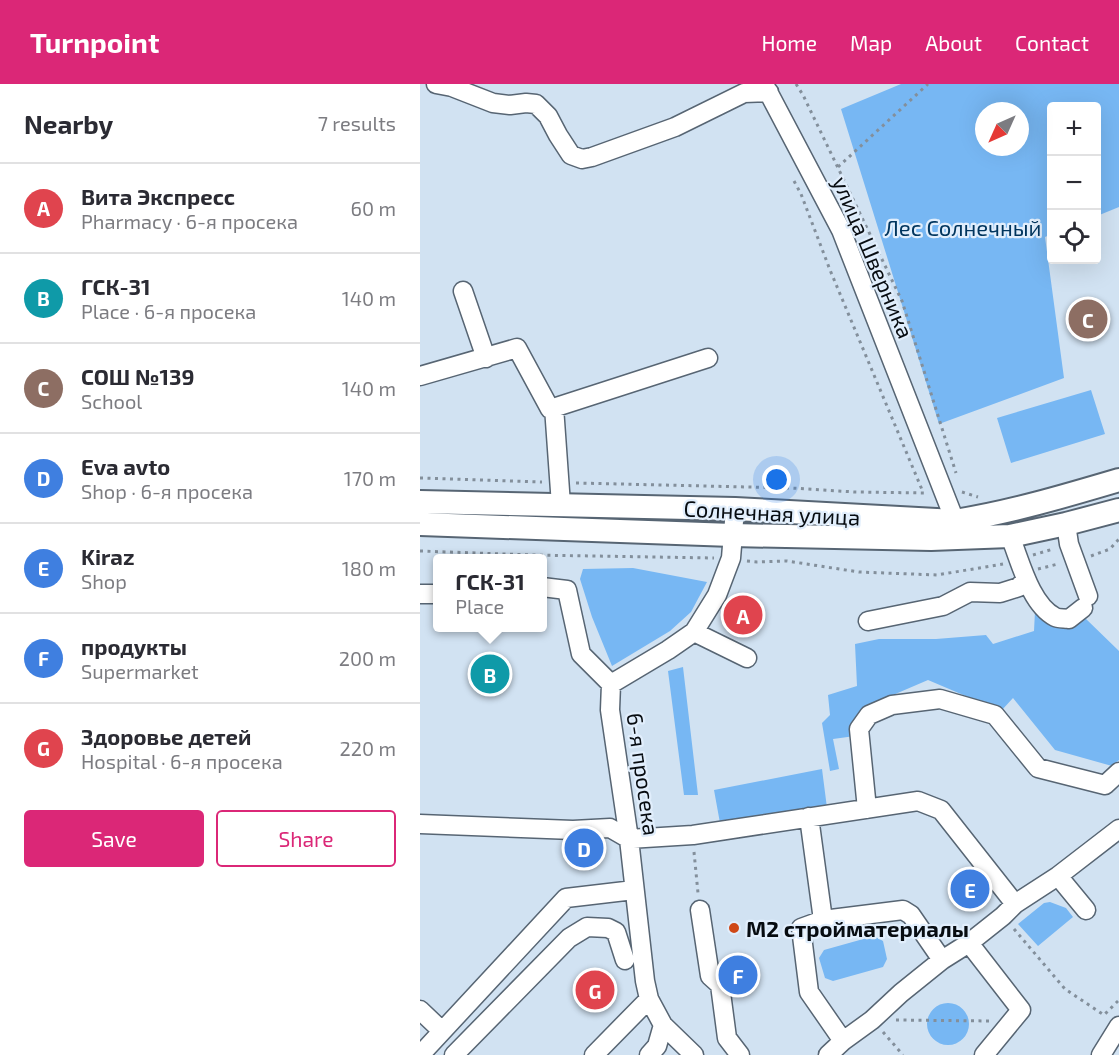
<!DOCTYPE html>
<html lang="en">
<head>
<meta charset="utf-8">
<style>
	:root { --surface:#fff; --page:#f7f7f7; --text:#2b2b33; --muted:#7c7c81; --line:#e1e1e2; --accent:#db2777 }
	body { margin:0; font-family:"Exo 2",sans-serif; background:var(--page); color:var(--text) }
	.controls { position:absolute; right:18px; top:18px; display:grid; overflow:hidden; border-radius:6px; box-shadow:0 6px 24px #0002 }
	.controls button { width:54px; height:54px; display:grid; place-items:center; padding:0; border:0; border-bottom:2px solid var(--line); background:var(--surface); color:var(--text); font:30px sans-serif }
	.compass { position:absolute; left:555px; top:18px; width:54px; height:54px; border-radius:50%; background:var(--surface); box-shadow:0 6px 24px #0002; rotate:225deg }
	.you { position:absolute; left:357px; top:396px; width:21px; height:21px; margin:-15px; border:4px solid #fff; border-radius:50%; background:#1a73e8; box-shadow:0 0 0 9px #1a73e833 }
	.badge { display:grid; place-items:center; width:39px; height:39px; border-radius:50%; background:var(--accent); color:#fff; font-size:20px; font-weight:700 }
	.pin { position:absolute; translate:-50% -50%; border:3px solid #fff; box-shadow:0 2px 6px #0006 }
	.popup { position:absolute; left:13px; top:470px; width:114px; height:78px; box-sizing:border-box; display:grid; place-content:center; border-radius:6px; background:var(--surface); filter:drop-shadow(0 2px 4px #0005); font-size:20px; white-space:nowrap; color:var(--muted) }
	.popup b { font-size:22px; color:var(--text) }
	.popup::after { content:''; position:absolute; left:50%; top:100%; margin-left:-12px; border:12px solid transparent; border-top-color:var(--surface) }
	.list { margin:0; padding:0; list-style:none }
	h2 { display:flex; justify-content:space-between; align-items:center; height:78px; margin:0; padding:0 24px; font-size:26px }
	h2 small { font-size:20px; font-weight:400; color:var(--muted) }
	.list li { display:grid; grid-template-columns:39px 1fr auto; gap:18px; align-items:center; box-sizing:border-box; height:90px; padding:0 24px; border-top:2px solid var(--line) }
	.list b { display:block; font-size:22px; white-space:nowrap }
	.list p { margin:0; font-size:20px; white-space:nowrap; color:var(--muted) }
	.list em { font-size:20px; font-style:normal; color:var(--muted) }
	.actions { display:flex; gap:12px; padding:18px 24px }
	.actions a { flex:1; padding:14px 0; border:2px solid var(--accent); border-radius:6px; text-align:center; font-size:21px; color:var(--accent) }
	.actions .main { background:var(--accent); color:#fff }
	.icon { flex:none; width:33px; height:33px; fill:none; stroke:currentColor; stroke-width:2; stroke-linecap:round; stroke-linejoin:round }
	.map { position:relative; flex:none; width:699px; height:971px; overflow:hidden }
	header { display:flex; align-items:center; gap:36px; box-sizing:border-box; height:84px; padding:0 30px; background:var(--accent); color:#fff }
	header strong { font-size:28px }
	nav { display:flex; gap:33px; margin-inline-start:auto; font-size:21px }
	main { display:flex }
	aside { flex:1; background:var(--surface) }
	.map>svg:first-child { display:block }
	.green { fill:#77b7f3; fill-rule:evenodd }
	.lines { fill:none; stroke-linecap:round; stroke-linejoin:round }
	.minor-casing { stroke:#576573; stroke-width:21 }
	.major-casing { stroke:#576573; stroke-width:26 }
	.path { stroke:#838f9b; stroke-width:3; stroke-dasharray:3 4.5; stroke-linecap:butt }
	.minor { stroke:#fff; stroke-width:18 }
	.major { stroke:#fff; stroke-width:22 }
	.poi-dot { fill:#cf4817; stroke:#e1eefc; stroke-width:2 }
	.labels { text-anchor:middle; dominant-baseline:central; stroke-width:4.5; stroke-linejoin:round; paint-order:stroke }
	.park-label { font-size:22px; fill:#00355e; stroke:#e1eefc }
	.street-label { font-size:22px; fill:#070c11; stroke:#e1eefc }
	.poi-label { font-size:22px; font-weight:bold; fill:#070c11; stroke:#e1eefc; text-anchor:start }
</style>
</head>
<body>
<header>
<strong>Turnpoint</strong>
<nav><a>Home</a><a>Map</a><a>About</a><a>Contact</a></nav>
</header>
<main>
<aside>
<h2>Nearby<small>7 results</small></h2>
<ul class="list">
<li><span class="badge" style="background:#e0444e">A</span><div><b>Вита Экспресс</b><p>Pharmacy · 6-я просека</p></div><em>60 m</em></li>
<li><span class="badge" style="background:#0f9aa8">B</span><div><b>ГСК-31</b><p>Place · 6-я просека</p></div><em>140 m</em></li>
<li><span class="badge" style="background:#8d6e63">C</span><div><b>СОШ №139</b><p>School</p></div><em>140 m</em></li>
<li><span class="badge" style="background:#3f7fe0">D</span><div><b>Eva avto</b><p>Shop · 6-я просека</p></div><em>170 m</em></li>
<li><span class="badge" style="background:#3f7fe0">E</span><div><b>Kiraz</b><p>Shop</p></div><em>180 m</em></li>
<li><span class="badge" style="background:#3f7fe0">F</span><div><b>продукты</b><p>Supermarket</p></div><em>200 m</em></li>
<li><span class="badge" style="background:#e0444e">G</span><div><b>Здоровье детей</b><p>Hospital · 6-я просека</p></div><em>220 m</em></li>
</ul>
<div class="actions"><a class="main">Save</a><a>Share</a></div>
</aside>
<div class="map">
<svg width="699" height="971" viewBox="0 0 699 971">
	<rect width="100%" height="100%" fill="#d1e2f2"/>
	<path class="green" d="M481,0H699V123L677,132L676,22H632V150L625,153L644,294L519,340L421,25ZM564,27H600V63H564Z
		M671,306L685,350L591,379L577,334Z
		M213,484L287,498L271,528L250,547L192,582L172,533L160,495L163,485Z
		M615,527L664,533L699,567V676L692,682L635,666L593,614L581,627L508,596L473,611L451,624L435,652L413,655L419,685L410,687L402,639L410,631L408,611L437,602L435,560L459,555H516L566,551L573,560L614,547Z
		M263,583L278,711H264L248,587Z
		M402,685L407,724L300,739L294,706Z
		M630,818L646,824L653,833L618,862L598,840L624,819Z
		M454,852L463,857L467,875L463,883L413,897L405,894L399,874L404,866Z
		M507 940a21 21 0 1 1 42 0a21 21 0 1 1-42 0Z"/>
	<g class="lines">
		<g class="minor-casing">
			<path id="minor" d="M16,0L32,3L73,19L90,21L106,19L116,20L128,32L138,51L151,71L162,75L172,73L255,43L324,9L349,8
				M344,0L421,146L535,437
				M43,207L66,274
				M0,292L97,264L130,325L288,274
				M134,323L141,421
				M646,440L649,460L668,512
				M590,452C600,476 610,520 635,533C639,535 645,534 649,535L663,524
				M122,503L147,506L161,570L191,600
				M0,510H17
				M448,537L523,522L550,508L580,509L599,503L606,495
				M274,548L327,574
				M447,725L439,645L449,631L472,621L520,615L575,631L618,684L685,701L699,688
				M389,733L403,836L483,826L491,831L522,876
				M0,740L153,746L190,744L209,755L273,751L498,717L521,726L595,820
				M638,792L666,826
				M280,826L290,892L300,901L307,954L320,971
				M403,836L381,844L389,908L423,957
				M0,926L22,947
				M243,941L274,971
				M2,971V969L146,814L214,806
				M34,971L149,854L167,843L188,844L196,848L205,876
				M174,971L229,915
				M229,971L237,962L243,941L229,915L225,897L209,755L190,626L191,600L248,566L274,548L297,511L311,474L315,425
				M408,971L423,957L452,936L481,909L522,876L549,859
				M564,971L601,926L549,859L583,832L595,820L638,792L699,745
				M681,971L699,942"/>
		</g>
		<g class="major-casing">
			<path id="major" d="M0,418L315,425L535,437C591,428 645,412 699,396
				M0,440L312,451L511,455L590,452L646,440L699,426"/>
		</g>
		<path class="path" d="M376,0L383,11L482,217L536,389
			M418,83L508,0
			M374,97L381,110L410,186L503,408
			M0,394L122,398
			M156,399L371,404L435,408L506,409
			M542,408L558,413
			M0,467L112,471L294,474
			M613,471L633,465
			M671,472L690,465L699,455
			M327,477L337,478L367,477L439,488L517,491L583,480
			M618,485L638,480
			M274,768L278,809
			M594,845L645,905L684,931L699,916
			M476,936L571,937
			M463,948L483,971"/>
		<use href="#minor" class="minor"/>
		<use href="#major" class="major"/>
	</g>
	<circle class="poi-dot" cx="314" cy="844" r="6"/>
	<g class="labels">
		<g class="park-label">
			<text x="543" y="143">Лес Солнечный</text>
		</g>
		<g class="street-label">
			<text transform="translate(454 173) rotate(67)">улица Шверника</text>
			<text transform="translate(352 428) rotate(3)">Солнечная улица</text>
			<text transform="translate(224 690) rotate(82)">6-я просека</text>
		</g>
		<g class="poi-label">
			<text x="326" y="844">М2 стройматериалы</text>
		</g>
	</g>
</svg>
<div class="controls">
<button>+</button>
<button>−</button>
<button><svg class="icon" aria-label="locate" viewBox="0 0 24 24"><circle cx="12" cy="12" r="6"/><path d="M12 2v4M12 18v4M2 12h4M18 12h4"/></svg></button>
</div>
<svg class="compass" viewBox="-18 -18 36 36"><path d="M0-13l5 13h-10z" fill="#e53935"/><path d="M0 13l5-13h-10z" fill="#7c7c81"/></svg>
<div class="you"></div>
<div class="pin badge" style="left:323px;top:531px;background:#e0444e">A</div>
<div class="pin badge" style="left:70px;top:590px;background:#0f9aa8">B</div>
<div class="popup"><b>ГСК-31</b>Place</div>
<div class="pin badge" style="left:668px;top:235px;background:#8d6e63">C</div>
<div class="pin badge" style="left:164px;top:764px;background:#3f7fe0">D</div>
<div class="pin badge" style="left:550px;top:805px;background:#3f7fe0">E</div>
<div class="pin badge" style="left:318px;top:891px;background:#3f7fe0">F</div>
<div class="pin badge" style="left:175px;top:906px;background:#e0444e">G</div>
</div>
</main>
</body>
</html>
